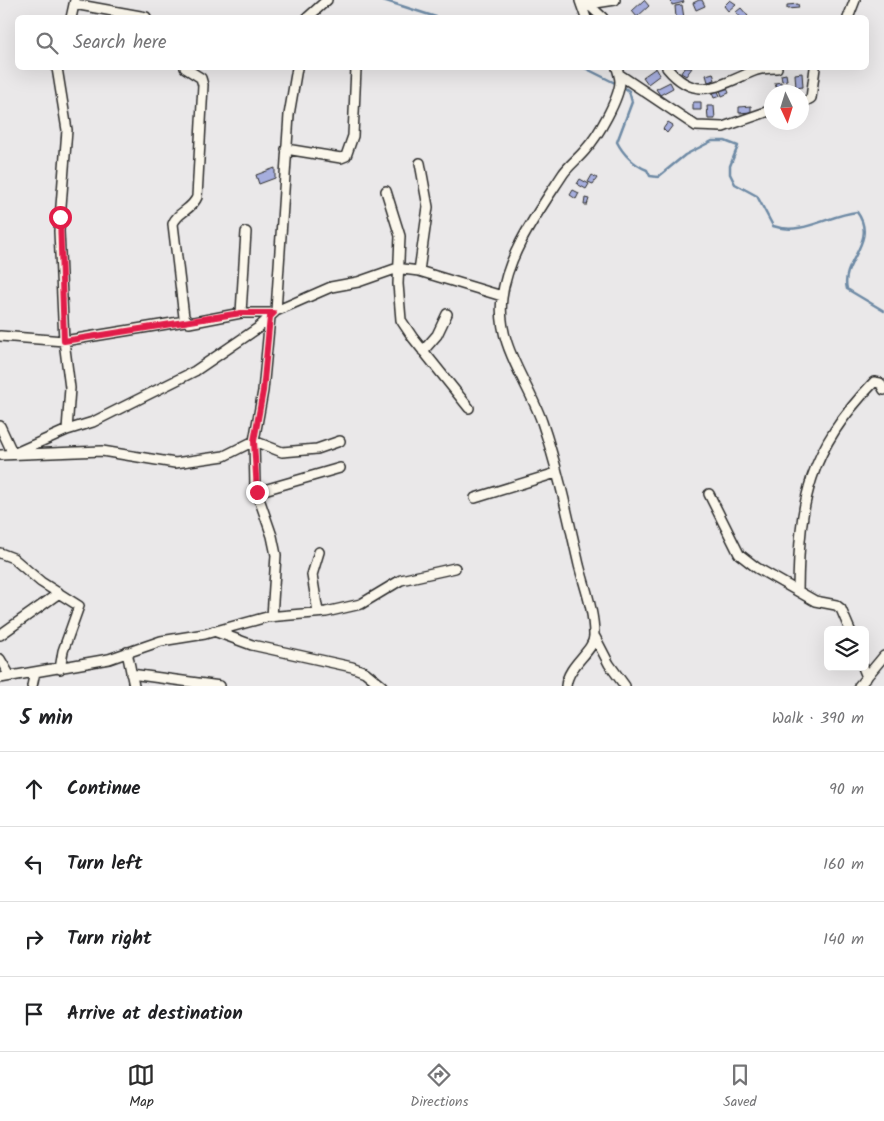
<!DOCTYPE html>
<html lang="en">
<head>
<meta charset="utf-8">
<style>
	:root { --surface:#fff; --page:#f2f2f2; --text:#202124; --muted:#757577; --line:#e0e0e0; --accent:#2b2b2b }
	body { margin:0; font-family:Kalam,sans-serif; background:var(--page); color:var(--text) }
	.controls { position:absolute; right:15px; bottom:15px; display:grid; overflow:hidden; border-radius:8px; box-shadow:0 5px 20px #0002 }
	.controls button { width:45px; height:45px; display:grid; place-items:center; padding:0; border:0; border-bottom:1px solid var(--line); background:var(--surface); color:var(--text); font:25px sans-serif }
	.compass { position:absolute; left:764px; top:85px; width:45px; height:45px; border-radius:50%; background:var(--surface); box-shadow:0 5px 20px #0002; rotate:176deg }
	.stop { position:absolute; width:15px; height:15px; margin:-11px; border:4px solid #e11d48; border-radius:50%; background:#fff }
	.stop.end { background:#e11d48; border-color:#fff; box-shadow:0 1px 5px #0008 }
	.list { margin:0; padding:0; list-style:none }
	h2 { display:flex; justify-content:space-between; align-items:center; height:65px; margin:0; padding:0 20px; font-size:21px }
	h2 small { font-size:16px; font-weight:400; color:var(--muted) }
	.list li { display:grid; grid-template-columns:32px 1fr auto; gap:15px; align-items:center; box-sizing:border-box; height:75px; padding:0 20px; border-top:1px solid var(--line) }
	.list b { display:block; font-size:19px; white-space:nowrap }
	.list em { font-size:16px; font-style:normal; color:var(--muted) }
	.icon { flex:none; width:28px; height:28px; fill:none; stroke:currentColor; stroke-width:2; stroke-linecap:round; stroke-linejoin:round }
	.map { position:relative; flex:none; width:884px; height:686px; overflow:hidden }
	.search { position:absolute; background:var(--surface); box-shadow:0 5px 20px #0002; left:15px; right:15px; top:15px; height:55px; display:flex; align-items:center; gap:12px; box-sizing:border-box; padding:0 18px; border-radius:8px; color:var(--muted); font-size:19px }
	.sheet { height:365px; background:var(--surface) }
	nav { display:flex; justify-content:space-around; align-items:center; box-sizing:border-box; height:70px; border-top:1px solid var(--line); background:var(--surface); font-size:14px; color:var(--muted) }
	nav a { display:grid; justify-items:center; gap:2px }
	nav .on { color:var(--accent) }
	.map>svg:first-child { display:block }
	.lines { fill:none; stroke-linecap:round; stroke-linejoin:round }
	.stream { stroke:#6e8aa5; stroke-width:2.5 }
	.building { fill:#a6aede; stroke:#2b2b2b }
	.minor-casing { stroke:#2b2b2b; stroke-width:12 }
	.minor { stroke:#fbf7ec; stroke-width:9 }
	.route { stroke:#e11d48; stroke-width:6 }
</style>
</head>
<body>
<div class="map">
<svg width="884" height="686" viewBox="0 0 884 686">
	<rect width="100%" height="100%" fill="#eae8e9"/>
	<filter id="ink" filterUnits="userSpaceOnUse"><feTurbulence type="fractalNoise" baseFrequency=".02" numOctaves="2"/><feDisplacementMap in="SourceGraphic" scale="10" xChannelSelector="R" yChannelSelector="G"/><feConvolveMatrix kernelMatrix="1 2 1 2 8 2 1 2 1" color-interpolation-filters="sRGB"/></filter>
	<g filter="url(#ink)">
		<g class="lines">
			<path class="stream" d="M383,0L439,18
				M585,68L617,84
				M622,86L629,91L632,102L617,142C623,154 634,165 647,170L650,176L658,177L685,155L712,141H725L738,146L730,166V174L735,184L757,196L773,226C802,236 828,215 857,212C879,242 840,262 847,289L884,311"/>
		</g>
		<path class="building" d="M644,0L649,6L637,17L632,11Z
			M671,0H683L684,2L672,5Z
			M699,0H702L705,6L696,10L693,3Z
			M730,0L736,4L728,11L724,6Z
			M798,4L799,8L787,9V5Z
			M682,5L684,18H676L675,6Z
			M741,8L748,16L746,18H741L736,12Z
			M656,68L660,75L648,84L643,77Z
			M684,68H692L686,76L681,73Z
			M713,73L715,80L708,82L706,75Z
			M802,73L803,87L796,88L795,74Z
			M786,74L787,80L782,81L781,75Z
			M670,82L673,88L660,95L656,89Z
			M781,82V86L776,87L775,83Z
			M727,88L729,93L722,96L720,90Z
			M718,91L720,96L714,98L712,93Z
			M693,102H701V110H693Z
			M707,106H714L715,119H708Z
			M751,106V112L739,113V107Z
			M668,122L673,125L667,133L663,129Z
			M275,168V178L259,184L256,175Z
			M592,175L597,178L593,184L588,182Z
			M580,179L589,184L586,189L577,184Z
			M573,190L579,193L576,199L570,195Z
			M585,198L589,199L587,205H584Z"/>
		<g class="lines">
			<g class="minor-casing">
				<path id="minor" d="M580,1L586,18
					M74,4L146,17
					M588,4L603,18
					M583,5L615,0
					M71,18L75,0
					M307,18L327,0
					M848,18L855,0
					M57,68L67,130L59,231L64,341L70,388L67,430
					M185,68L201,78L203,85L197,197C192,210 177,212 173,224L184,317L189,323L241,313H274
					M667,68C696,103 720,85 754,71C761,68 769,68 777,68
					M620,75L696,126L723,127L772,110
					M802,103L811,98L815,68
					M286,149L341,158L346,156L353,136L356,68
					M386,191L400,236L398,284L401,320L413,338L469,408
					M419,271L428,207L420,163
					M276,311L289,115L297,68
					M241,313L246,232
					M270,317L263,391L254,441L255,487L272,536L276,555L272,617
					M0,336L64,341L185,321
					M423,351L437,335L447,314
					M0,426L13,454
					M13,454L67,430L93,422L195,371L258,328L276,311L331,287L358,282L395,269H403L419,271L502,296
					M0,455L102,451L175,463L224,456L254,441L282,452L317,449L340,441
					M257,492L340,468
					M709,494L739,554L757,568L815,601L836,605L841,609L850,630
					M475,498L556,473
					M0,553L13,558L41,582L79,606L63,651L60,669
					M798,591C799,499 809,450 874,382L880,383L884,390
					M318,612L312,575L319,552
					M214,631L252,645L352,667L365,672L382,686
					M0,635L59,593
					M595,637L609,664L625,686
					M127,652L134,686
					M0,659L10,676
					M863,667L867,677
					M131,674L220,686
					M0,678L109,659L161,641L205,634L267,617L326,612L361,604L401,580L455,568
					M32,686L35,672
					M566,686C568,664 595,651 594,635C594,611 585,588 579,565C568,517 558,469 542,422C528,381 496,345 502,298C507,254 539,211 563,174C569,165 579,158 586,149C598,136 619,99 620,82C620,77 618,72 617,68
					M859,686L884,656"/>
			</g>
			<use href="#minor" class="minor"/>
		</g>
	</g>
	<g class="lines" filter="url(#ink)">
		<path class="route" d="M60,217L64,341L241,313H274L270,317L263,391L254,441L257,492"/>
	</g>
</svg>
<div class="controls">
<button><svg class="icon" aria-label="layers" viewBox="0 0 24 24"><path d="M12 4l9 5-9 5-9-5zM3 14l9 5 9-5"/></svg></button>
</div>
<svg class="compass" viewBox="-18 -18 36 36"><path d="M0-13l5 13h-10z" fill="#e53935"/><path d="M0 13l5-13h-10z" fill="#757577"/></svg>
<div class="stop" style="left:60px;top:217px"></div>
<div class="stop end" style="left:257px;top:492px"></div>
<div class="search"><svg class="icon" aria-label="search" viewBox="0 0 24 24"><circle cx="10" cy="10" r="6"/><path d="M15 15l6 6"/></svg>Search here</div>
</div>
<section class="sheet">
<h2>5 min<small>Walk · 390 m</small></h2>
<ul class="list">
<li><svg class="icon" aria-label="ahead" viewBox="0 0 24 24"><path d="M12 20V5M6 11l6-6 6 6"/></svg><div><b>Continue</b></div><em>90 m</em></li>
<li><svg class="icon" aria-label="left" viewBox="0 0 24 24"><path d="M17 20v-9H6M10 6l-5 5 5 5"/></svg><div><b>Turn left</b></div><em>160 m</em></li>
<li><svg class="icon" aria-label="right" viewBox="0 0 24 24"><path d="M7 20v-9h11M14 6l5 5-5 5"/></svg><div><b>Turn right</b></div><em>140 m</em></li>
<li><svg class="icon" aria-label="arrive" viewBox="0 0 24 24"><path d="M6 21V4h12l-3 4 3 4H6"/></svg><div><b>Arrive at destination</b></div></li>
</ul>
</section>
<nav>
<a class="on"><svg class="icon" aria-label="map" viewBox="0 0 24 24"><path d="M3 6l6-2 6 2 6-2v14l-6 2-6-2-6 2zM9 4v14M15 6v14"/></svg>Map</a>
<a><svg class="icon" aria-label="directions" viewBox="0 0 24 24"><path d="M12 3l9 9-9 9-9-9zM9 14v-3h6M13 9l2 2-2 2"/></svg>Directions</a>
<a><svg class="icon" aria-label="saved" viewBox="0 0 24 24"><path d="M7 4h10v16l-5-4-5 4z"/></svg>Saved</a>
</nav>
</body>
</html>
